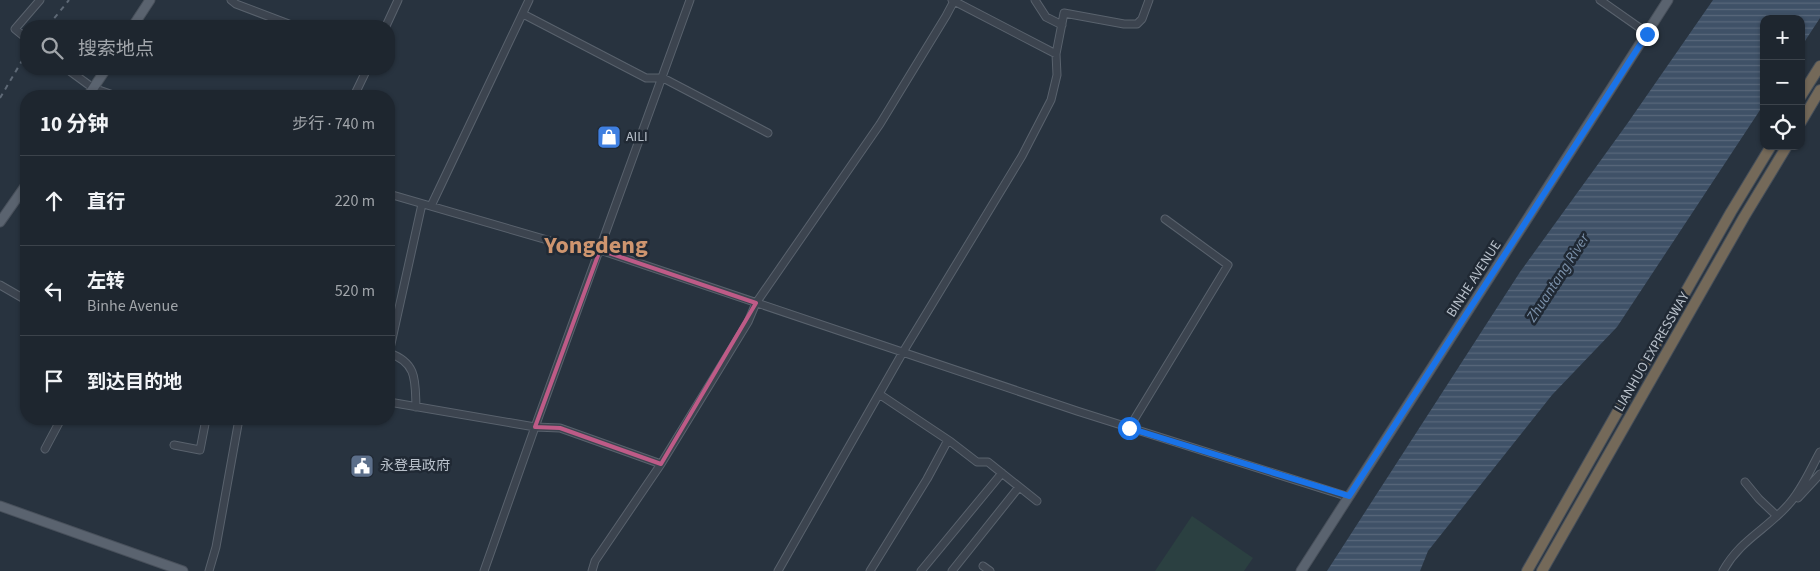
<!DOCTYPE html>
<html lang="zh">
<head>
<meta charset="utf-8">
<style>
	:root { --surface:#1e262f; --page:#262e37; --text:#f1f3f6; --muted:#a1a5aa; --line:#3c434b }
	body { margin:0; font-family:"Source Sans 3","Noto Sans SC",sans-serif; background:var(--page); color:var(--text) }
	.controls { position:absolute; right:15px; top:15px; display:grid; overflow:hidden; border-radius:10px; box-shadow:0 1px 4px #0004 }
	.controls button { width:45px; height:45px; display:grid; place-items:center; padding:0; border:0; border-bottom:1px solid var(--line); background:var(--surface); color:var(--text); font:25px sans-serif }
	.stop { position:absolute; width:15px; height:15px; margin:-11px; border:4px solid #1a73e8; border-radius:50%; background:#fff }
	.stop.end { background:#1a73e8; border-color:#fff; box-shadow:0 1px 5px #0008 }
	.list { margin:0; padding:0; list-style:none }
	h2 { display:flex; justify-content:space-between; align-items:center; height:65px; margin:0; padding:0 20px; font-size:21px }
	h2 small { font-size:16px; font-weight:400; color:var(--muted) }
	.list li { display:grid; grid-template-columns:32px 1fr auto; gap:15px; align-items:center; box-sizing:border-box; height:90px; padding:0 20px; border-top:1px solid var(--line) }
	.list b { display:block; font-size:19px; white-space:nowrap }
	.list p { margin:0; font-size:16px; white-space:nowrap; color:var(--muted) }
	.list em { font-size:16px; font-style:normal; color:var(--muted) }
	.icon { flex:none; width:28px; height:28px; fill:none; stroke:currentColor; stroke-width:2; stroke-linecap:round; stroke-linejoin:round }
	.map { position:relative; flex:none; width:1820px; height:571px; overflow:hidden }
	.search { position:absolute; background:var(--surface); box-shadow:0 1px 4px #0004; left:20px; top:20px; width:375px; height:55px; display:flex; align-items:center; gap:12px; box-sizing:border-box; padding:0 18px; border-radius:20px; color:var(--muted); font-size:19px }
	.panel { position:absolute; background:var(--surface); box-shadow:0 1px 4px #0004; left:20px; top:90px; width:375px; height:335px; border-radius:20px }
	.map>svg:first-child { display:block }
	.green { fill:#2b4041 }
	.water { fill:url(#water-rules) }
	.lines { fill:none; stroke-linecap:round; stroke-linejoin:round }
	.minor-casing { stroke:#59626d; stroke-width:9 }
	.major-casing { stroke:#48505b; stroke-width:11 }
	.highway-casing { stroke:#464f5a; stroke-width:12 }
	.minor { stroke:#3c444f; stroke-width:7 }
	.major { stroke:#5a636f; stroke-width:9 }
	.highway { stroke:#746959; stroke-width:10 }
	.rail { stroke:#5e6976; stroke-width:2; stroke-dasharray:5 5; stroke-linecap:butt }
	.route { stroke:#1a73e8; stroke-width:6 }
	.marked { fill:none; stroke:#be5b87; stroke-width:4; stroke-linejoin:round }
	.labels { text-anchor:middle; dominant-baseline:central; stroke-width:5; stroke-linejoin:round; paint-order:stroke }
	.poi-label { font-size:14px; fill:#b8c0ca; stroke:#202934; text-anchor:start }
	.street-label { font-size:14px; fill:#b8c0ca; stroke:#202934 }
	.water-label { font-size:15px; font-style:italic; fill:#7b91aa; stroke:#202934 }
	.town-label { font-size:24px; font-weight:bold; fill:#ce956f; stroke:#202934 }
</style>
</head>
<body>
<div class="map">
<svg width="1820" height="571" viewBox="0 0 1820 571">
	<defs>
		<pattern id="water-rules" width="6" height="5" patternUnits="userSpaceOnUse" patternTransform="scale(1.25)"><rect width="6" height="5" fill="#3f5167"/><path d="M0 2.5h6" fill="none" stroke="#59687b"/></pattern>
	</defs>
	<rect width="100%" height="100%" fill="#28333f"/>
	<path class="green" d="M1192,516L1253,558L1244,571H1155Z"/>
	<path class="water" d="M1713,0H1820V18L1801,47V19H1764V104L1617,327L1552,395L1428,551L1420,571H1327L1520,272L1627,124Z"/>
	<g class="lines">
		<g class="minor-casing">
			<path id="minor" d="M231,0L236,4L294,26
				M952,0L1056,54
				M1035,0L1046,17L1062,25
				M1600,0L1647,33
				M523,14L646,78H663L768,133
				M386,26L398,0
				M26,38L15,29L40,0
				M67,69L93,88L116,96
				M354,96L367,69
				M389,194L568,246L600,250L1077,411L1349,497
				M431,206L529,0
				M0,285L26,300
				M389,353L422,204
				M389,353C418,363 415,382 416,407
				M879,394L951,442L977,462H988L1037,501
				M389,402L535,427L560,428L661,464
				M1129,428L1228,265L1165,219
				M174,445L200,450L206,419
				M45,449L61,419
				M1745,482L1759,499L1777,516
				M1798,498L1820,474
				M983,566L990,571
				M209,571L216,547L239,419
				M484,571L535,427L690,0
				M592,571L595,561L661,464L748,322L756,303L880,124L946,16L954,1
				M778,571L903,352L1022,156L1051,100L1057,75L1056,54L1064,13L1124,24H1137L1142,19L1149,0
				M870,571L927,479L948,440
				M921,571L1002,473
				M952,571L1019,487
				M1723,571C1740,540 1766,530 1788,505C1802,490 1810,470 1820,452"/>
		</g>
		<g class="major-casing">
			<path id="major" d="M133,26L150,0
				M88,96L106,69
				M0,222L26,185
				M0,506L183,571
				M1301,571L1668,0"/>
		</g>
		<g class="highway-casing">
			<path id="highway" d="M1801,96L1820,66
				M1801,122L1820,90
				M1527,571L1731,212L1771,146
				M1542,571L1744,217L1787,146"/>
		</g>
		<use href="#minor" class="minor"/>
		<use href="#major" class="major"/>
		<use href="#highway" class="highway"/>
		<path class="rail" d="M48,26L69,0
			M0,98L26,54"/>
	</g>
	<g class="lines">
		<path class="route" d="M1129,428L1349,496L1647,34"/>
	</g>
	<path class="marked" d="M600,250L756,303L661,464L560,428L535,427Z"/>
	<defs>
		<g id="shop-square" transform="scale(1.25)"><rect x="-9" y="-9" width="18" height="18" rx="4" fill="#3f7fe0" stroke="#202934"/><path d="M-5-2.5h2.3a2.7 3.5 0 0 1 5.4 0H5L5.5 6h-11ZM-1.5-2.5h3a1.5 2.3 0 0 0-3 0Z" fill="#fff"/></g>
		<g id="civic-square" transform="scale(1.25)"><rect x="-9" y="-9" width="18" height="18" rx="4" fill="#5c6f8a" stroke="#202934"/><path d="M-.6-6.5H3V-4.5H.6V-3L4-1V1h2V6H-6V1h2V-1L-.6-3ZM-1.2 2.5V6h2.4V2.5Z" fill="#fff"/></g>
	</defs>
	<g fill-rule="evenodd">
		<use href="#shop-square" x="609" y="137"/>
		<use href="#civic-square" x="362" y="466"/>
	</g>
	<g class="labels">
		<g class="poi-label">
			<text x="626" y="137">AILI</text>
			<text x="380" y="466">永登县政府</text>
		</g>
		<g class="street-label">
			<text transform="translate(1474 279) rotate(-57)">BINHE AVENUE</text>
			<text transform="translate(1652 352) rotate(-60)">LIANHUO EXPRESSWAY</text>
		</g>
		<g class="water-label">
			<text transform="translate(1558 278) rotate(-57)">Zhuantang River</text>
		</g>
		<g class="town-label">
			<text x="596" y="245">Yongdeng</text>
		</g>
	</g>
</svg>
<div class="controls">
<button>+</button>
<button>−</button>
<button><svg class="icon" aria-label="locate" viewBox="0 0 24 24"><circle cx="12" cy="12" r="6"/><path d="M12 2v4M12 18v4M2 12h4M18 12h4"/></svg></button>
</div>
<div class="stop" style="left:1129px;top:428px"></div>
<div class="stop end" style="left:1647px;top:34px"></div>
<div class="search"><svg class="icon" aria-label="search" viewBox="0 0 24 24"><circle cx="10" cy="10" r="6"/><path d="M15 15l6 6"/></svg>搜索地点</div>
<section class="panel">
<h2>10 分钟<small>步行 · 740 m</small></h2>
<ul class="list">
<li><svg class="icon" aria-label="ahead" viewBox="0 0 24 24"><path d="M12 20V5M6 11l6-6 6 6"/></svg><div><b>直行</b></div><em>220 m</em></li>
<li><svg class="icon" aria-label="left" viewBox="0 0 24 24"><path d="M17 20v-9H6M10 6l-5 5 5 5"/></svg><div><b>左转</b><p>Binhe Avenue</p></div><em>520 m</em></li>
<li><svg class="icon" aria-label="arrive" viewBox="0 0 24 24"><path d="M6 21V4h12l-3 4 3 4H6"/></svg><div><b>到达目的地</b></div></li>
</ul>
</section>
</div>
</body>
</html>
